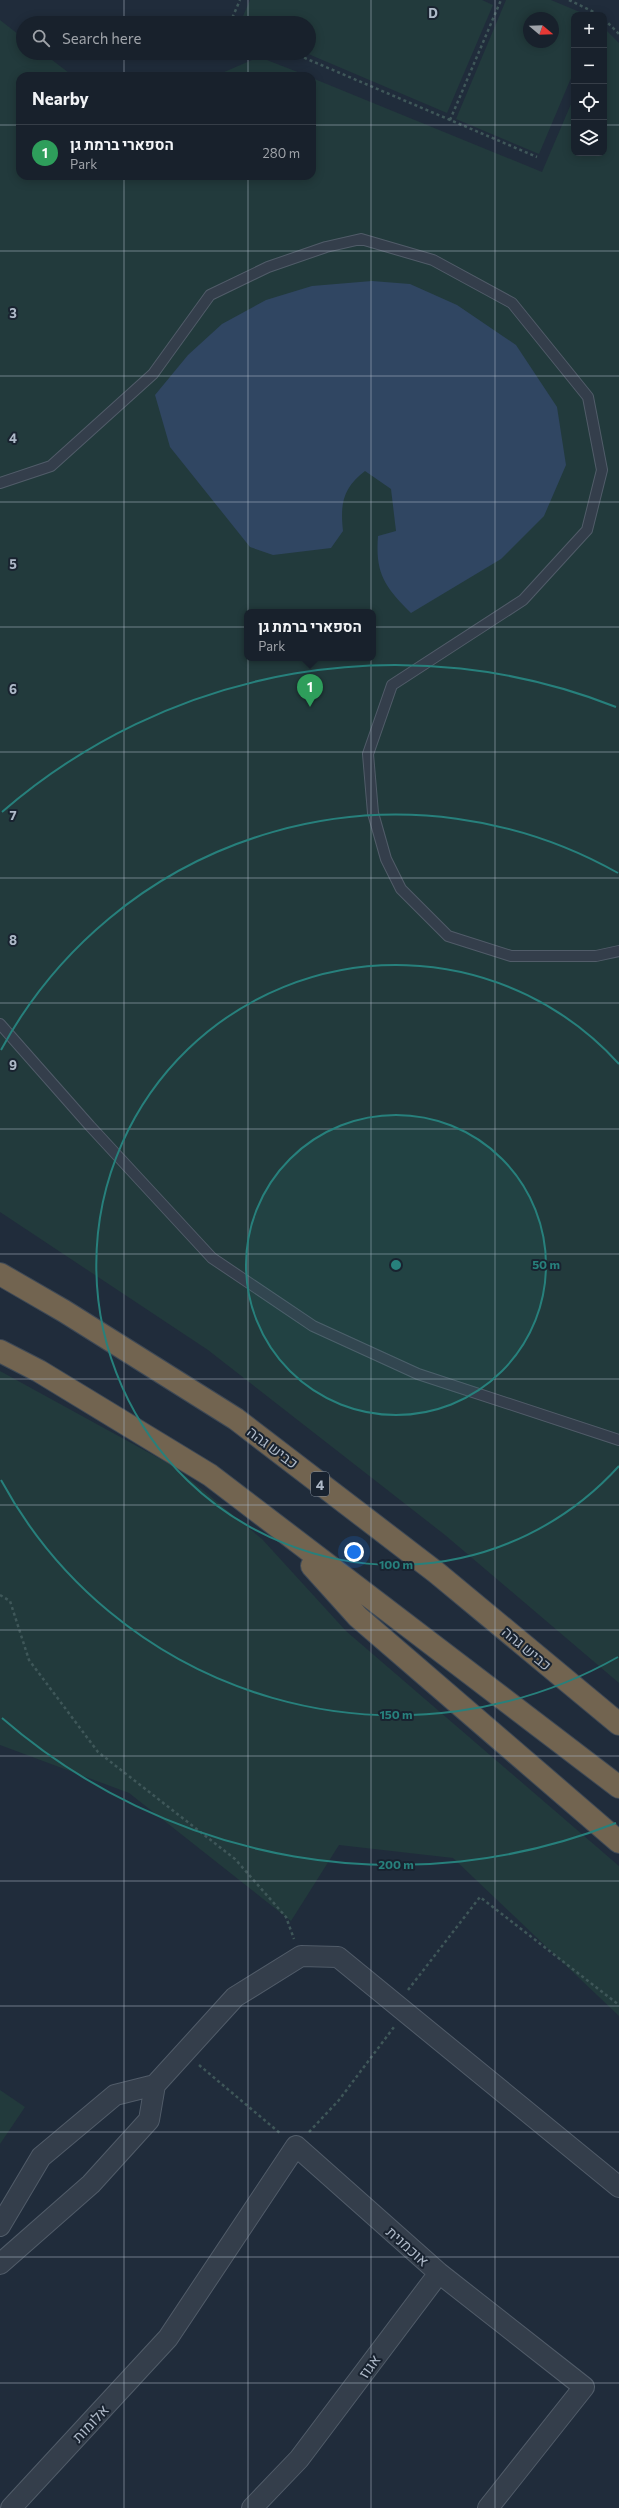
<!DOCTYPE html>
<html lang="en">
<head>
<meta charset="utf-8">
<style>
	:root { --surface:#18212c; --page:#212934; --text:#f1f3f6; --muted:#9fa3a9; --line:#363e48; --accent:#8bbbb9 }
	body { margin:0; font-family:Commissioner,Heebo,sans-serif; background:var(--page); color:var(--text) }
	.controls { position:absolute; right:12px; top:12px; display:grid; overflow:hidden; border-radius:8px; box-shadow:0 2px 10px #0003 }
	.controls button { width:36px; height:36px; display:grid; place-items:center; padding:0; border:0; border-bottom:1px solid var(--line); background:var(--surface); color:var(--text); font:20px sans-serif }
	.compass { position:absolute; left:523px; top:12px; width:36px; height:36px; border-radius:50%; background:var(--surface); box-shadow:0 2px 10px #0003; rotate:109deg }
	.you { position:absolute; left:354px; top:1552px; width:14px; height:14px; margin:-10px; border:3px solid #fff; border-radius:50%; background:#1a73e8; box-shadow:0 0 0 6px #1a73e833 }
	.badge { display:grid; place-items:center; width:26px; height:26px; border-radius:50%; background:var(--accent); color:#fff; font-size:13px; font-weight:700 }
	.pin { position:absolute; translate:-50% -33px; filter:drop-shadow(0 1px 2px #0008) }
	.pin::after { content:''; position:absolute; top:21px; width:14px; height:12px; background:inherit; clip-path:polygon(0 0,100% 0,50% 100%) }
	.popup { position:absolute; left:244px; top:609px; width:132px; height:52px; box-sizing:border-box; display:grid; place-content:center; border-radius:8px; background:var(--surface); filter:drop-shadow(0 1px 3px #0005); font-size:13px; white-space:nowrap; color:var(--muted) }
	.popup b { font-size:15px; color:var(--text) }
	.popup::after { content:''; position:absolute; left:50%; top:100%; margin-left:-8px; border:8px solid transparent; border-top-color:var(--surface) }
	.list { margin:0; padding:0; list-style:none }
	h2 { display:flex; justify-content:space-between; align-items:center; height:52px; margin:0; padding:0 16px; font-size:17px }
	h2 small { font-size:13px; font-weight:400; color:var(--muted) }
	.list li { display:grid; grid-template-columns:26px 1fr auto; gap:12px; align-items:center; box-sizing:border-box; height:56px; padding:0 16px; border-top:1px solid var(--line) }
	.list b { display:block; font-size:15px; white-space:nowrap }
	.list p { margin:0; font-size:13px; white-space:nowrap; color:var(--muted) }
	.list em { font-size:13px; font-style:normal; color:var(--muted) }
	.icon { flex:none; width:22px; height:22px; fill:none; stroke:currentColor; stroke-width:2; stroke-linecap:round; stroke-linejoin:round }
	.map { position:relative; flex:none; width:619px; height:2508px; overflow:hidden }
	.search { position:absolute; background:var(--surface); box-shadow:0 2px 10px #0003; left:16px; top:16px; width:300px; height:44px; display:flex; align-items:center; gap:10px; box-sizing:border-box; padding:0 14px; border-radius:22px; color:var(--muted); font-size:15px }
	.panel { position:absolute; background:var(--surface); box-shadow:0 2px 10px #0003; left:16px; top:72px; width:300px; height:108px; border-radius:12px }
	.map>svg:first-child { display:block }
	.green { fill:#223a3c; fill-rule:evenodd }
	.water { fill:#304662 }
	.lines { fill:none; stroke-linecap:round; stroke-linejoin:round }
	.lane-casing { stroke:#515c69; stroke-width:12 }
	.street-casing { stroke:#515c69; stroke-width:22 }
	.highway-casing { stroke:#3e4956; stroke-width:24 }
	.path { stroke:#3f5759; stroke-width:2.5; stroke-dasharray:3 3; stroke-linecap:butt }
	.lane { stroke:#343e4b; stroke-width:10 }
	.street { stroke:#343e4b; stroke-width:20 }
	.highway { stroke:#726450; stroke-width:22 }
	.grid { fill:none; stroke:#aeb9c8; stroke-width:1; stroke-opacity:0.55 }
	.ring { fill:none; stroke:#27807c; stroke-width:2 }
	.labels { text-anchor:middle; dominant-baseline:central; stroke-width:4; stroke-linejoin:round; paint-order:stroke }
	.shield { fill:#192330; stroke:#818c9a; stroke-width:1 }
	.shield-label { font-size:14px; font-weight:bold; fill:#aeb9c8 }
	.street-label { font-size:15px; fill:#aeb9c8; stroke:#192330 }
	.grid-label { font-size:13px; text-anchor:middle; font-weight:bold; fill:#aeb9c8; stroke:#192330; stroke-width:4; stroke-linejoin:round; paint-order:stroke }
	.centre { fill:#27807c; stroke:#192330; stroke-width:2 }
	.ring-label { font-size:12px; text-anchor:middle; font-weight:bold; fill:#27807c; stroke:#192330; stroke-width:4; stroke-linejoin:round; paint-order:stroke }
</style>
</head>
<body>
<div class="map">
<svg width="619" height="2508" viewBox="0 0 619 2508">
	<rect width="100%" height="100%" fill="#202c3b"/>
	<path class="green" d="M250,0H482L493,5L447,113L306,53H309V23H240Z
		M506,0H551L587,15H574V71L539,154L456,119ZM529,18H553V42H529Z
		M0,20L23,38V53H43L73,76H20V176H312V78L542,172L574,97V153H604V28L619,43V1683L445,1535L208,1350L0,1212ZM247,612H373V658H247Z
		M259,57L308,76H215Z
		M0,1371L175,1467L262,1539L346,1631L619,1866V2016L453,1858L339,1845L291,1921L129,1793L0,1745Z
		M0,2090L25,2107L0,2144Z"/>
	<path class="water" d="M372,281L410,284L457,305L516,345L557,407L566,465L544,516L501,559L411,613C385,587 375,574 378,536L396,531L391,489L365,471C343,488 340,503 343,531L331,548L273,555L250,547L170,447L155,395L188,355L222,324L266,300L312,286Z"/>
	<g class="lines">
		<g class="lane-casing">
			<path id="lane" d="M0,483L51,466L153,374L210,295L268,267L326,247L361,239L433,260L512,303L588,397L602,470L587,530L523,600L392,685L368,754L373,813L386,859L401,889L448,936L511,956H596L619,951
				M0,1024L90,1126L212,1258L313,1326L418,1374L619,1440"/>
		</g>
		<g class="street-casing">
			<path id="street" d="M0,2226L41,2157L115,2095L155,2085
				M0,2264L91,2184L149,2120L155,2085L235,1997L301,1956L338,1957L619,2187
				M11,2508L168,2338L296,2146L439,2273L584,2387L488,2508
				M252,2508L299,2459L439,2273"/>
		</g>
		<g class="highway-casing">
			<path id="highway" d="M0,1274L64,1311L236,1419L437,1573L619,1724
				M0,1351L39,1371L210,1475L619,1787
				M312,1566L358,1617L619,1842"/>
		</g>
		<path class="path" d="M569,0L600,15
			M604,19L619,34
			M230,23L240,0
			M293,53L537,157
			M450,120L501,0
			M0,1595L10,1601L29,1660L98,1752L235,1859L286,1917L294,1939
			M408,1990L480,1897L619,2005
			M199,2065L281,2134
			M309,2132L339,2100L394,2027"/>
		<use href="#lane" class="lane"/>
		<use href="#street" class="street"/>
		<use href="#highway" class="highway"/>
	</g>
	<path class="grid" d="M124,0V23M248,0V23M371,0V2508M495,0V2508M124,53V76M248,53V76M0,125H20M312,125H574M604,125H619M124,176V2508M248,176V2508M0,251H619M0,376H619M0,502H619M0,627H619M0,752H619M0,878H619M0,1003H619M0,1129H619M0,1254H619M0,1379H619M0,1505H619M0,1630H619M0,1756H619M0,1881H619M0,2006H619M0,2132H619M0,2257H619M0,2383H619"/>
	<circle cx="396" cy="1265" r="150" fill="#27807c" fill-opacity=".12"/>
	<g class="ring">
		<circle cx="396" cy="1265" r="150"/>
		<path d="M619 1466A300 300 0 1 1 619 1064"/>
		<path d="M618 1657A450 450 0 0 1 1 1480M1 1050A450 450 0 0 1 618 873"/>
		<path d="M616 1823A600 600 0 0 1 2 1718M2 812A600 600 0 0 1 616 707"/>
	</g>
	<g class="labels">
		<rect class="shield" x="311" y="1472" width="18" height="24" rx="3"/>
		<g class="shield-label">
			<text x="320" y="1484">4</text>
		</g>
		<g class="street-label">
			<text transform="translate(273 1447) rotate(37)">כביש גהה</text>
			<text transform="translate(527 1648) rotate(40)">כביש גהה</text>
			<text transform="translate(408 2246) rotate(42)">אוכמנית</text>
			<text transform="translate(369 2366) rotate(-53)">אגוז</text>
			<text transform="translate(90 2423) rotate(-47)">אלומות</text>
		</g>
	</g>
	<g class="grid-label">
		<text x="433" y="18">D</text>
		<text x="13" y="318">3</text>
		<text x="13" y="443">4</text>
		<text x="13" y="569">5</text>
		<text x="13" y="694">6</text>
		<text x="13" y="820">7</text>
		<text x="13" y="945">8</text>
		<text x="13" y="1070">9</text>
	</g>
	<circle cx="396" cy="1265" r="6" class="centre"/>
	<g class="ring-label">
		<text x="546" y="1269">50 m</text>
		<text x="396" y="1569">100 m</text>
		<text x="396" y="1719">150 m</text>
		<text x="396" y="1869">200 m</text>
	</g>
</svg>
<div class="controls">
<button>+</button>
<button>−</button>
<button><svg class="icon" aria-label="locate" viewBox="0 0 24 24"><circle cx="12" cy="12" r="6"/><path d="M12 2v4M12 18v4M2 12h4M18 12h4"/></svg></button>
<button><svg class="icon" aria-label="layers" viewBox="0 0 24 24"><path d="M12 4l9 5-9 5-9-5zM3 14l9 5 9-5"/></svg></button>
</div>
<svg class="compass" viewBox="-18 -18 36 36"><path d="M0-13l5 13h-10z" fill="#e53935"/><path d="M0 13l5-13h-10z" fill="#9fa3a9"/></svg>
<div class="you"></div>
<div class="pin badge" style="left:310px;top:707px;background:#2e9e5b">1</div>
<div class="popup"><b>הספארי ברמת גן</b>Park</div>
<div class="search"><svg class="icon" aria-label="search" viewBox="0 0 24 24"><circle cx="10" cy="10" r="6"/><path d="M15 15l6 6"/></svg>Search here</div>
<section class="panel">
<h2>Nearby<small></small></h2>
<ul class="list">
<li><span class="badge" style="background:#2e9e5b">1</span><div><b>הספארי ברמת גן</b><p>Park</p></div><em>280 m</em></li>
</ul>
</section>
</div>
</body>
</html>
